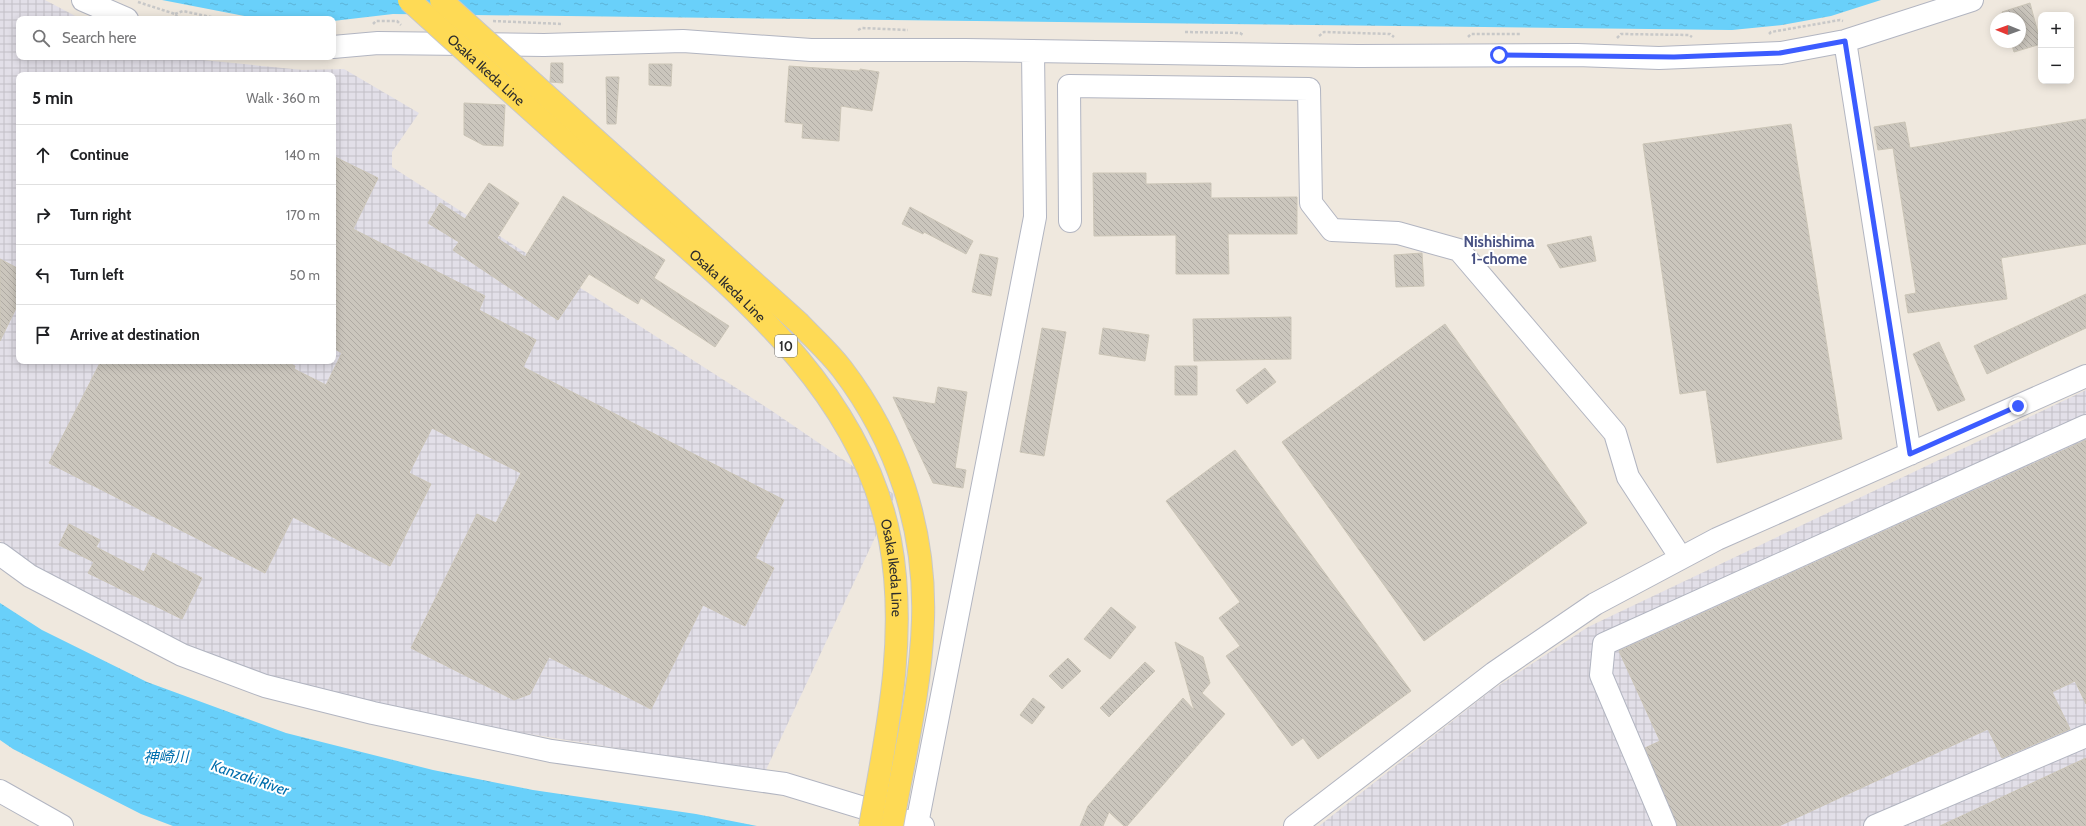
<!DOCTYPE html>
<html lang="en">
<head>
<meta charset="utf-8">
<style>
	:root { --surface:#fff; --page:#f6f6f6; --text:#202124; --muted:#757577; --line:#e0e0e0 }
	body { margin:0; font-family:Cabin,"Noto Sans JP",sans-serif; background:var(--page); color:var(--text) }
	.controls { position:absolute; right:12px; top:12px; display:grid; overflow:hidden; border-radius:8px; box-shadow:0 2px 10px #0003 }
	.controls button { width:36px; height:36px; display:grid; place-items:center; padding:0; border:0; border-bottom:1px solid var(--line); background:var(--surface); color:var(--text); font:20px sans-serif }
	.compass { position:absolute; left:1990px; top:12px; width:36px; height:36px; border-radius:50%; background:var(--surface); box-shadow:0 2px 10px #0003; rotate:271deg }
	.stop { position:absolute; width:12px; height:12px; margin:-9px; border:3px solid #3c5cff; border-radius:50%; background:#fff }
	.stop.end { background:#3c5cff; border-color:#fff; box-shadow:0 1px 4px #0008 }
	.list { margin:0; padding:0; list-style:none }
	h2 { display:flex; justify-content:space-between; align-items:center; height:52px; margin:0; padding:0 16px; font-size:17px }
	h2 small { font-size:13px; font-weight:400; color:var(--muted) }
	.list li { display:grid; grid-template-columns:26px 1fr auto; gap:12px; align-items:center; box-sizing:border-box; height:60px; padding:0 16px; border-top:1px solid var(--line) }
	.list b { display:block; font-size:15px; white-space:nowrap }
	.list em { font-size:13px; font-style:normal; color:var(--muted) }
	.icon { flex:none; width:22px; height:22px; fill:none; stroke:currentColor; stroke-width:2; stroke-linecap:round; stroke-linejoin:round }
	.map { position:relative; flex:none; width:2086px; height:826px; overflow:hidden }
	.search { position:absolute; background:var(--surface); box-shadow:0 2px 10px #0003; left:16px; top:16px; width:320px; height:44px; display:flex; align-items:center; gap:10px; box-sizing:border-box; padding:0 14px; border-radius:8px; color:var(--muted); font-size:15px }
	.panel { position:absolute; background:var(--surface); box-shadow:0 2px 10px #0003; left:16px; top:72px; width:320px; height:292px; border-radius:8px }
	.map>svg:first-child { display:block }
	.industrial { fill:url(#industrial-grid); fill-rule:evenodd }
	.water { fill:url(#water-ripples) }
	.building { fill:url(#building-back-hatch); stroke:#cbc5b7 }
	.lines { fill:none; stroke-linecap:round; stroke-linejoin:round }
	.minor-casing { stroke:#b2b5c1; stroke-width:24 }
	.path { stroke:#c8c8c8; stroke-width:2.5; stroke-dasharray:3 2; stroke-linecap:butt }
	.minor { stroke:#fff; stroke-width:22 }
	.major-bridge-casing { stroke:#c8c8c8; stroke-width:24; stroke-linecap:butt }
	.major-bridge { stroke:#feda55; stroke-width:22 }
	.route { stroke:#3c5cff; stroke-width:5 }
	.labels { text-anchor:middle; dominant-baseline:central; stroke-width:4; stroke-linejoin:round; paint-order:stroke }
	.shield { fill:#fff; stroke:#6c6c6c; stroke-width:1 }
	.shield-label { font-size:13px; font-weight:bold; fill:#2d2d2d }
	.street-label { font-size:14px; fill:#2d2d2d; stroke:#fff }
	.neighbourhood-label { font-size:15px; font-weight:bold; fill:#485183; stroke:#fff }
	.water-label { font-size:15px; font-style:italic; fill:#016ead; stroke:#fff }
</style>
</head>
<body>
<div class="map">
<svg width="2086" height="826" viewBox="0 0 2086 826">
	<defs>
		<pattern id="industrial-grid" width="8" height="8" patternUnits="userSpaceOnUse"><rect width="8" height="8" fill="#e2dfe8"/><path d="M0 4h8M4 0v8" fill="none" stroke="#c2c0c7"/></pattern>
		<pattern id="water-ripples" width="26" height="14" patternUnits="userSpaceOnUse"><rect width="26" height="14" fill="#69d0fa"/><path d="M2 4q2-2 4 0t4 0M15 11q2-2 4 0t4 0" fill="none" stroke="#5bb3d7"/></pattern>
		<pattern id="building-back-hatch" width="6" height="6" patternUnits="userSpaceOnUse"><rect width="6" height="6" fill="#cbc6bd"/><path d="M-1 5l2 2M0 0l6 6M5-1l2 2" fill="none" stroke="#afaaa3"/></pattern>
	</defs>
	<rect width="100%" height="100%" fill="#efe8de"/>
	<path class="industrial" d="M0,0H45L81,19H19V57H172L303,70L344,69L419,113L392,152V167L772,411L895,495L765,772L474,725L329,693L221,661L136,624L56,580L0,541ZM19,75H333V361H19Z
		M2086,390V826H1319L1492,690L1588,627Z"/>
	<path class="water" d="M162,0H1881L1831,16L1782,25L1732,30L393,14L333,21V19H260Z
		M0,603L42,630L147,682L286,733L433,770L533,790L696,814L757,826H173L141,814L13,749L0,740Z"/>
	<path class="building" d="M2030,3L2041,44L2014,52L2011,42H2020V18H2004L2002,12Z
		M551,63H563V83L550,82Z
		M649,64H672L671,86L649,85Z
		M789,66L860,71V69L879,72L872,111L841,106L839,141L802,138L803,124L785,122Z
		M606,77H619L616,124H607Z
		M464,103L505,105L503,146L483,145L464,135Z
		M2086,119V244L2001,258L2007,299L1908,313L1905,295L1916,293L1893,148L1878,150L1874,127L1905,122L1910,148Z
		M1791,124L1842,439L1717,463L1706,390L1680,394L1643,144Z
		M333,156L378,178L353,229L485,296L479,310L536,340L523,367L784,500L755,558L774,568L745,626L703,605L651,709L549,657L530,694L514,700L411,648L477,514L496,523L521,473L432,428L409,473L431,484L390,566L293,517L265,573L49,463L101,361H285L295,366L294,369L326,385L342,353L333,348Z
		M1093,173H1146V184L1211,183V198L1297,197V234H1228L1229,274H1176V235L1094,236Z
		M489,183L519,203L497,238L525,257L563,196L665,260L654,278L729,326L715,347L641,298L638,304L589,274L558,320L453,250L459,242L428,223L440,203L465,219Z
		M910,207L973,241L966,254L924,232L923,234L902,224Z
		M1591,236L1596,261L1560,268L1547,245Z
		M1422,253L1424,286L1396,287L1394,255Z
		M980,254L998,258L991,296L972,292Z
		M0,259L19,269V302L0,341Z
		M2086,294V328L1987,374L1974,346Z
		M1291,317V359L1194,361L1193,319Z
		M1445,324L1587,523L1424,641L1282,442Z
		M1042,328L1066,332L1044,456L1020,452Z
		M1103,328L1149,335L1145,361L1099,354Z
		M1939,342L1965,400L1938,411L1913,354Z
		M1175,366H1197V395H1175Z
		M1265,368L1276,382L1247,404L1236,390Z
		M938,387L967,392L955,468L966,470L963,488L933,483L893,397L935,404Z
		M2086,440V704L2075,681L2052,692L2070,729L2002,758L1988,729L1779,826H1677L1645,748L1660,741L1619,651Z
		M1235,450L1411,691L1318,759L1303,738L1292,746L1226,656L1240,646L1219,618L1240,602L1166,501Z
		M69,524L100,540L96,547L144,572L153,553L202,578L182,619L88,573L94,562L59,545Z
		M1111,607L1136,627L1110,659L1084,639Z
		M1175,642L1203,657L1210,683L1202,693L1225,714L1127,826H1124L1109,812L1103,826H1080L1088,806L1183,698L1194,710Z
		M1068,658L1081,671L1062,689L1049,676Z
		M1145,662L1155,671L1109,717L1100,708Z
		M1033,698L1045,707L1032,724L1020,715Z
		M2086,758V826H1940Z"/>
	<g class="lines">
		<g class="minor-casing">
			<path id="minor" d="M83,0L127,19
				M1845,41L1910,454
				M333,47L378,43L544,45L683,41L811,50H965L1358,56L1577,55L1659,58L1781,53L1845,41L1972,0
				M1070,221L1069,86L1309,89L1311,203L1332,230L1398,233L1459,250L1615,433L1628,477L1681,558
				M0,554L30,576L182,655L265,686L373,713L551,751L785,784L923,826
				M0,791L62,826
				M917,824L1035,217L1033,51
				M1295,826L1494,673L1595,604L1717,539L2086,376
				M1665,826L1601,675L1604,644L2086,426
				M1875,826L2086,736"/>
		</g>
		<path class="path" d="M138,2L175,14L179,19
			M175,14L183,11L220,19
			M493,21L563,24
			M373,24L376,21H397L401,25
			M858,30L862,28L908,30
			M1185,32L1240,33L1243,35
			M1769,34L1771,32L1840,20L1843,21
			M1319,36L1324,32L1390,34L1394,37
			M1468,37L1471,34H1520
			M1617,38L1621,34L1689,35L1692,37"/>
		<use href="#minor" class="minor"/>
		<g class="major-bridge-casing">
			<g id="major-bridge">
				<path id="s1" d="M409,0C475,60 541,120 608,179C722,280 860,382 890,540C908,636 887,732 870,826"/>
				<path d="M441,0L799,323C813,338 829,352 842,369C897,441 926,529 923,620C921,689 904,758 892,826"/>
			</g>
		</g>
		<use href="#major-bridge" class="major-bridge"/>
	</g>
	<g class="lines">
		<path class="route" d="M1499,55L1674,57L1780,53L1845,41L1910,454L2018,406"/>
	</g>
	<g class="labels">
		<rect class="shield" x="775" y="335" width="22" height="22" rx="3"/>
		<g class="shield-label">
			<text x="786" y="346">10</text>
		</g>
		<g class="street-label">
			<text stroke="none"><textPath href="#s1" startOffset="104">Osaka Ikeda Line</textPath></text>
			<text stroke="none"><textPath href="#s1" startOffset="428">Osaka Ikeda Line</textPath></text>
			<text stroke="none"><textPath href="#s1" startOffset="763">Osaka Ikeda Line</textPath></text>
		</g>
		<g class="neighbourhood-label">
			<text x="1499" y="242">Nishishima<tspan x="1499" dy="17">1-chome</tspan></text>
		</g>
		<g class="water-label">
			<text x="166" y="757">神崎川</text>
			<text transform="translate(250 778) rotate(19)">Kanzaki River</text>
		</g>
	</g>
</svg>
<div class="controls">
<button>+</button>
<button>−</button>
</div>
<svg class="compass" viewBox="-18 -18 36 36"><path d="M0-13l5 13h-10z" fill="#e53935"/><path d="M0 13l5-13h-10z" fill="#757577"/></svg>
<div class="stop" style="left:1499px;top:55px"></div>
<div class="stop end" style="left:2018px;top:406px"></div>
<div class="search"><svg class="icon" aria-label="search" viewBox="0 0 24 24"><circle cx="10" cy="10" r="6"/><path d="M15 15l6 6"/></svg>Search here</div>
<section class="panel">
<h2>5 min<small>Walk · 360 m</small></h2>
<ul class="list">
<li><svg class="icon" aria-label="ahead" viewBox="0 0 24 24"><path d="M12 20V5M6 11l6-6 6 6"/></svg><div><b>Continue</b></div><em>140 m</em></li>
<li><svg class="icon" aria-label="right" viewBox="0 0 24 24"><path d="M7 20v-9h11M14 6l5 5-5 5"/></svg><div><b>Turn right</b></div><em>170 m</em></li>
<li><svg class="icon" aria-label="left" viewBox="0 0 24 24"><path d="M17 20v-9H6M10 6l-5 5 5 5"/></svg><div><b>Turn left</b></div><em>50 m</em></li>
<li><svg class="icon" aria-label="arrive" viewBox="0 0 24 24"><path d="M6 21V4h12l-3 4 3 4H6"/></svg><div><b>Arrive at destination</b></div></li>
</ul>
</section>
</div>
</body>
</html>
